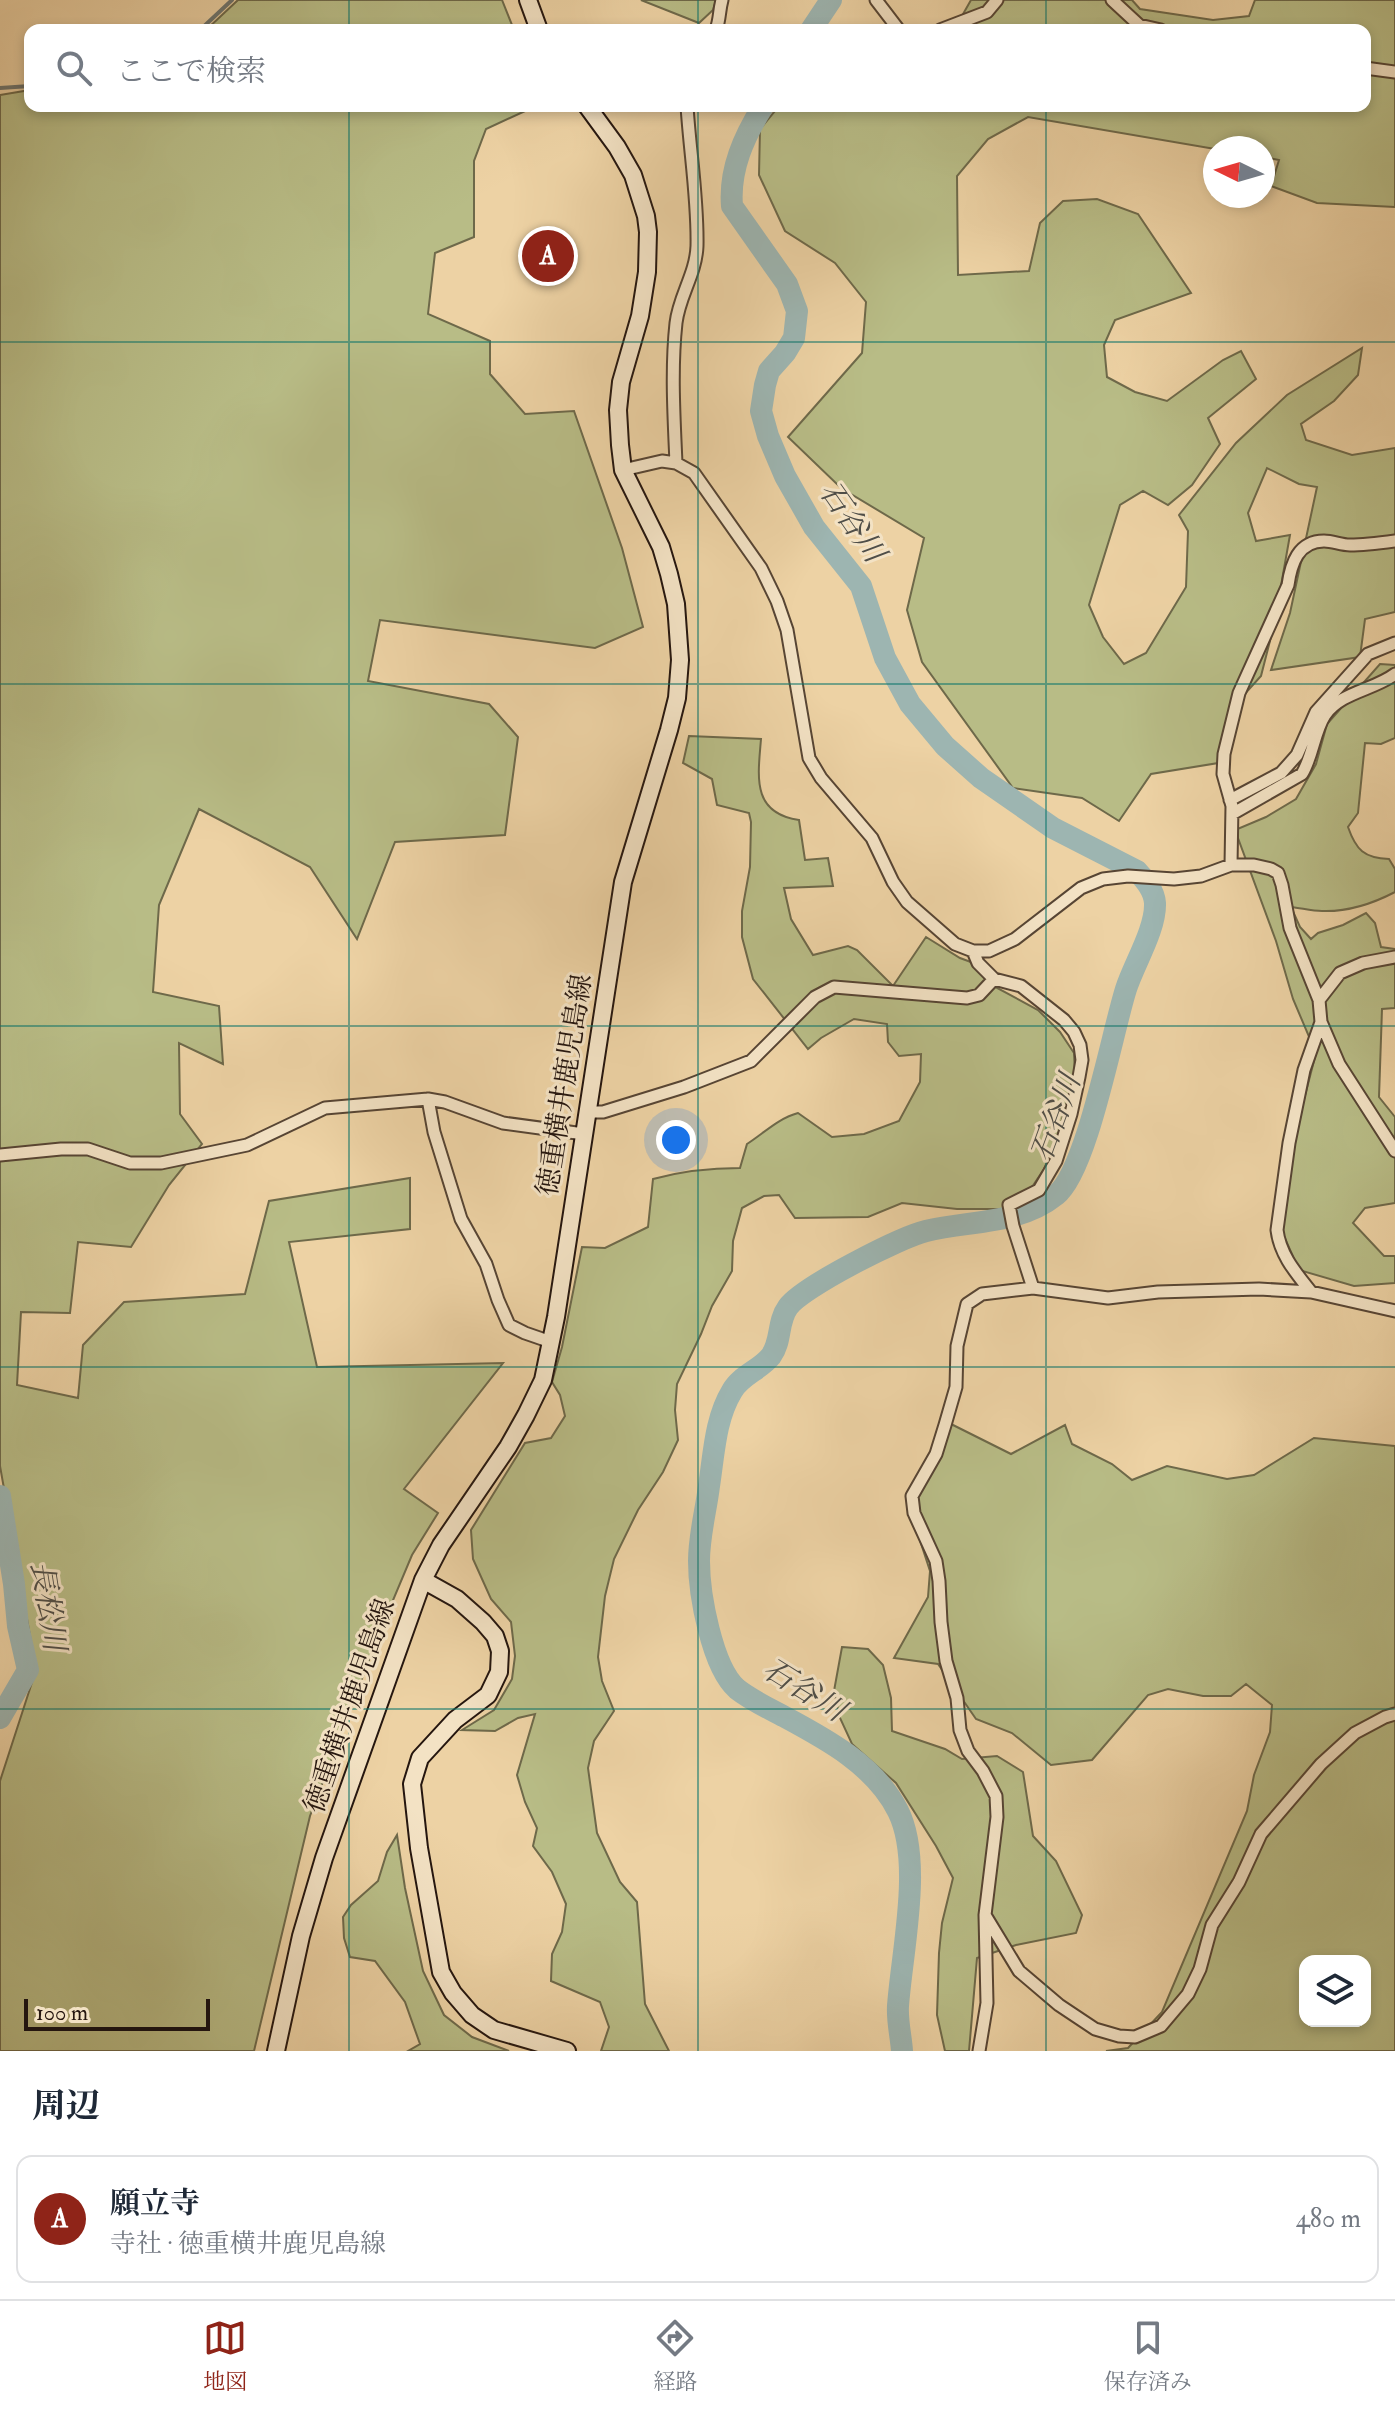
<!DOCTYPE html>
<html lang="ja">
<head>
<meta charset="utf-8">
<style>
	:root { --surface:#fff; --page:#f2f2f3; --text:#1f2937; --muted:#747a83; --line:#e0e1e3; --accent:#8f2418 }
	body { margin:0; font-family:"IM FELL Double Pica","Noto Serif JP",serif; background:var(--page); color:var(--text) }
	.controls { position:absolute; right:24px; bottom:24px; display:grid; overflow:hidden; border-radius:16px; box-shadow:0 4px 12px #0003 }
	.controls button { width:72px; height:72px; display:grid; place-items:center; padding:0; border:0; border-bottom:2px solid var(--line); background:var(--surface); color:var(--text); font:40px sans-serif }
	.compass { position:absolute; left:1203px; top:136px; width:72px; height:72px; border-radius:50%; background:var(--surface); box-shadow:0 4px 12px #0003; rotate:275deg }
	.scale { position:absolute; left:24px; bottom:20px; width:186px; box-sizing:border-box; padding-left:8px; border:4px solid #25160f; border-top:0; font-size:22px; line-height:28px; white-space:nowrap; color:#25160f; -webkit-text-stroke:6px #f3e2c4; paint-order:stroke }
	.you { position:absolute; left:676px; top:1140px; width:28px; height:28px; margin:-20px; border:6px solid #fff; border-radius:50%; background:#1a73e8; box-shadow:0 0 0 12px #1a73e833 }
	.badge { display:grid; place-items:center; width:52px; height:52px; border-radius:50%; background:var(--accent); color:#fff; font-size:26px; font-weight:700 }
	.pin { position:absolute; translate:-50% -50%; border:4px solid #fff; box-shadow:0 2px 8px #0006 }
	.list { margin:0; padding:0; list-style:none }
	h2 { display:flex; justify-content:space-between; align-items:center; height:104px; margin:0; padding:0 32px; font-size:34px }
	h2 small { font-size:26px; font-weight:400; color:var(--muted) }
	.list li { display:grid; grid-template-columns:52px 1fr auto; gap:24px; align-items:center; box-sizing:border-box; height:128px; margin:0 16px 16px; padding:0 16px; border:2px solid var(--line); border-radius:16px }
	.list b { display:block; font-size:30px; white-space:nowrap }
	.list p { margin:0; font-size:26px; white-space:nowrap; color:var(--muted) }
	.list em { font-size:26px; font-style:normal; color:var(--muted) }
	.icon { flex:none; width:44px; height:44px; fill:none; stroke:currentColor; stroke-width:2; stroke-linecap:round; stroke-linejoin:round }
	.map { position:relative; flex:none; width:1395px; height:2051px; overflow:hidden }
	.search { position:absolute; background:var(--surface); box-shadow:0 4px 12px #0003; left:24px; right:24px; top:24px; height:88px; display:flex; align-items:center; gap:20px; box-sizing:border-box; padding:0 28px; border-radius:16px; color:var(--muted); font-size:30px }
	.sheet { height:248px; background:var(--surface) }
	nav { display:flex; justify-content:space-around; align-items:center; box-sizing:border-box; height:112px; border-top:2px solid var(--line); background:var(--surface); font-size:22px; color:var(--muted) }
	nav a { display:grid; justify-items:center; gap:4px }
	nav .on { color:var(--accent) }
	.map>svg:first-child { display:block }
	.green { fill:#b8bc86; stroke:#6e694a; stroke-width:2; fill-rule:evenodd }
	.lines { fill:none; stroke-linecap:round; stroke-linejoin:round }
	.stream { stroke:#6d7570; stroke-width:4 }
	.river { stroke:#9db5b1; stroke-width:22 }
	.street-casing { stroke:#574534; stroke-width:15 }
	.secondary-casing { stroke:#25160f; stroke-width:20 }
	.street { stroke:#f3e2c4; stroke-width:11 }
	.secondary { stroke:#f3e2c4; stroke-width:16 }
	.grid { fill:none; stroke:#0f766e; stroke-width:2; stroke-opacity:0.55 }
	.labels { text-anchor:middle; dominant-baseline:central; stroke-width:6; stroke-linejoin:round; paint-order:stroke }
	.street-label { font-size:28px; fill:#25160f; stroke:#f3e2c4 }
	.water-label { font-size:30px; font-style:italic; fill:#4f4e48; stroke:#f3e2c4 }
</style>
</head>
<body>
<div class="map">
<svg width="1395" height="2051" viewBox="0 0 1395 2051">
	<rect width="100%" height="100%" fill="#edd2a4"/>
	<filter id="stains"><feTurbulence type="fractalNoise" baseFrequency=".0025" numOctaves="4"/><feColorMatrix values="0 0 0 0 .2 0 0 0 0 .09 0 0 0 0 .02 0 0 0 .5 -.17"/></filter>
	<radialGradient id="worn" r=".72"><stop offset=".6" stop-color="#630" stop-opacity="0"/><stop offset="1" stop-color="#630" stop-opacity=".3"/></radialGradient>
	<path class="green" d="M238,0H502L514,30H206Z
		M641,0H716L713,10L699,23Z
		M971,0H1132L1140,9L1213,20L1249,16L1255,0H1395V207L1317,203L1271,186L1279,160L1263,157V148L1215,149L1028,117L988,139L957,176L958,275L1029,271L1040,223L1063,201L1097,199L1138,214L1191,293L1115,320L1104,345L1107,377L1135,392L1167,401L1223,360L1241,351L1256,379L1208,418L1220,444L1192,485L1168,505L1143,491L1120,505L1089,605L1103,637L1124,664L1146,653L1186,587L1188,531L1179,515L1236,443L1287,395L1362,348L1358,375L1334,401L1301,424L1306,440L1352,455L1395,448V612L1365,619L1360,657L1271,670L1290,613L1317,487L1299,484L1267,468L1248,513L1256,541L1290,535L1274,625L1261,676L1242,697L1218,763L1151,774L1119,821L1082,798L1013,788L922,662L907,610L924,538L841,488L788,437L862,353L866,302L835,263L785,231L759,175L760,129L779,106H1365V30H954Z
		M30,90V106H536L486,129L474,161V237L435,253L428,314L490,341V374L525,414L574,411L622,548L643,627L595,648L380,620L368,681L489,704L518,737L505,835L395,842L357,939L310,867L199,809L159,905L153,992L219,1006L223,1064L179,1043L180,1114L202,1144L169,1185L131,1247L78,1242L70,1313L21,1312L17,1385L78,1398L83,1345L124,1302L245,1294L269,1201L410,1178V1229L289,1242L317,1367L503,1363L404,1489L438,1513L412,1555L380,1631L310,1816L254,2051H0V1781L36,1670L0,1466V95Z
		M1380,664L1395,665V738L1381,744L1365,743L1358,813L1348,827C1356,850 1364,858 1389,859L1395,869V892C1372,904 1349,912 1322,911C1312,911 1301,908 1291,907L1300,927L1311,939L1318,933L1343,925L1366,913L1375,923L1381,947L1395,949V1008L1382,1009L1379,1097L1395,1117V1203L1365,1208L1353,1223L1384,1256H1395V1283L1354,1286L1299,1270L1283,1234L1279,1196L1316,1053L1293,999L1276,941L1235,830L1266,817L1296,799L1316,764L1327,724Z
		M689,736L761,739C758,776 751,813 799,820L805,860L828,858L833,886L784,888L791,919L813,955L848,946L857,950L893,986L926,937L960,958L979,965L986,982L1038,1010L1060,1032L1074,1053L1075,1074L1055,1144L1044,1169L1026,1196L1005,1209H957L902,1203L868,1217L795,1218L779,1195L764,1196L742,1208L733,1241L732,1271L712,1306L701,1334L677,1384L675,1410L678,1440L663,1472L638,1510L614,1559L605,1596L598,1657L602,1681L614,1711L594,1741L588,1768L597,1833L620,1882L637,1902L645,2004L669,2051H601L609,2027L600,2002L551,1981L552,1954L562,1932L566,1904L552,1872L533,1846L537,1828L525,1802L517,1775L535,1714L518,1718L495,1731L462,1730L494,1710L512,1679L515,1656L511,1622L491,1599L473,1559L471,1530L525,1443L551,1438L565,1416L560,1395L552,1382L562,1347L582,1247L605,1248L648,1227L653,1179C682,1171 709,1168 740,1168L747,1144C764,1133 779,1118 798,1113L832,1137L864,1134L899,1121L920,1082L921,1054L899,1056L888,1042L887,1024L854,1019L821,1038L808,1049L753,979L742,937V911L750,867L751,822L749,813L717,805L712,779L683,763Z
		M949,1423L1011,1454L1065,1425L1072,1444L1112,1464L1132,1480L1167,1466L1227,1479L1254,1475L1314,1438L1395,1446V2051H1106L1128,2048L1162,2012L1247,1811L1254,1775L1270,1732L1272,1705L1246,1684L1231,1696H1203L1168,1689L1148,1695L1092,1760L1051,1765L1012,1733L976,1719L938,1664L894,1658L928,1597L930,1571L915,1525L916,1499ZM1305,1961H1365V2021H1305Z
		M842,1647L868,1649L883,1665L891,1698L892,1731L945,1749L962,1759L997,1756L1023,1772L1033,1836L1056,1861L1082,1915L1076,1933L1016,1945L977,1958L969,2051H945L937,2015L939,1953L942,1923L953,1878L936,1846L896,1783L852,1744L840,1718L834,1691Z
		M397,1835L405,1888L423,1971L444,2015L472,2037L509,2051H408L420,2044L405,2002L375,1961L350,1957L344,1938L343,1917L351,1905L378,1881L387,1852Z"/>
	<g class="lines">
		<path class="stream" d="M200,30L232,0
			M0,88L30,86"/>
		<path class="river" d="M811,30L831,0
			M763,106C744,137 729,169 732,206L787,284L797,311L794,338L785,353L769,371L765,385L761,411L768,436L785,476L814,527L861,586L885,658L910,704L945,746L981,778L1053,828L1137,871C1145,880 1154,890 1155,903C1156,929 1134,964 1126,989C1112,1033 1087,1171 1056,1195C1019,1225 970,1220 926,1231C901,1237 802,1287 788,1307C777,1322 782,1341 771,1356C760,1370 741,1375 732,1391C715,1419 714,1454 709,1486C706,1511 699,1535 699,1561C699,1594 712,1667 737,1689C751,1700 768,1708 783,1716C826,1739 875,1765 898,1811C923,1861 902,1950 898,2006C897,2021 901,2036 902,2051
			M0,1496L14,1584L18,1626L28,1670L0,1718"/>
		<g class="street-casing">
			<path id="street" d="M876,0L899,30
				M1112,0L1139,25L1161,30
				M716,30C720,19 719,11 722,0
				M940,30L987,12L997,0
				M1365,68L1395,72
				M676,463C674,417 671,369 676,323C679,296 696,274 697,246C698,200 690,153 687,106
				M623,470L662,461L676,463L694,473L761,568L777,601L787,630L809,758L821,778L872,838L893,882L907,902L955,944L973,951H989L1015,939L1081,888L1103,879L1128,876L1174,879L1201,876L1231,865H1254L1271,869L1278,873L1282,885L1290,928L1319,1000L1321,1022L1339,1064L1395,1151
				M1230,800L1281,773L1297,755L1316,712L1368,654L1395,643
				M1232,814L1302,774C1313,756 1314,732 1325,715C1341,692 1374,690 1395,674
				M1231,865L1232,806L1223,774L1224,754L1239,693L1288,585C1291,564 1298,541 1324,541C1333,541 1341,545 1350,545C1365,545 1380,543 1395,541
				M973,951L978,963L994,979L1021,986L1064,1020L1074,1032L1080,1045L1082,1060L1079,1077L1071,1114L1056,1161L1039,1190L1009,1205L1013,1226L1033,1288
				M1319,1000L1340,973L1363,963L1395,957
				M428,1099L434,1132L461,1219L486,1264L498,1300L509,1325L525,1333L551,1342
				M587,1112H603L684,1087L751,1061L815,997L834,987L967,998L979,995L994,979
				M0,1155L61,1149H88L130,1163H161L247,1145L325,1108L428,1099L445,1102L503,1123L584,1134
				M1311,1292C1296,1273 1280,1255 1277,1230L1289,1143L1304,1070L1321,1022
				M985,1915L1019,1971L1059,2005L1095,2029L1119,2036L1135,2037L1161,2026L1188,1994L1200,1969L1212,1925L1239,1882L1261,1834L1321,1764L1355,1733L1385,1717L1395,1714
				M979,2051L987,2003L985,1915L997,1817L996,1796L983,1771L968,1751L960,1730L957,1698L946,1661L941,1622L939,1581L936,1561L914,1513L912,1496L936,1454L945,1425L956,1387L957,1346L967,1304L982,1294L1033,1288L1108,1298L1158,1292L1259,1289L1311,1292L1395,1311"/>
		</g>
		<g class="secondary-casing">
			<path id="secondary" d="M528,0L539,30
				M423,1580L457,1599L483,1622L495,1636L500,1651L499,1672L488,1695L455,1720L420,1758L412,1784L419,1848L441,1972L453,1993L472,2015L494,2030L567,2051
				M276,2051L301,1936L324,1858L423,1580L441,1545L508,1447L526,1415L543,1380L556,1317L623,882L669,730L677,698L680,660L676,604L669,574L661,547L623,470L620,445L618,410L621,382L640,316L647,272L648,232L646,216L633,175L617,147L587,106"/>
		</g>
		<use href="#street" class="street"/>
		<use href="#secondary" class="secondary"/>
	</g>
	<path class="grid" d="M349,0V30M698,0V30M1046,0V30M349,106V2051M698,106V2051M1046,106V2051M0,342H1395M0,684H1395M0,1026H1395M0,1367H1395M0,1709H1395"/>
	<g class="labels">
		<g class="street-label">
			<text transform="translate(565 1085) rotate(-81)">徳重横井鹿児島線</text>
			<text transform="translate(350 1706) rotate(-71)">徳重横井鹿児島線</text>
		</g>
		<g class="water-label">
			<text transform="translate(852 522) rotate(55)">石谷川</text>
			<text transform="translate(1056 1118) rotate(-70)">石谷川</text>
			<text transform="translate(48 1606) rotate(81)">長松川</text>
			<text transform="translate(804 1690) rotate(32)">石谷川</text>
		</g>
	</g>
	<rect width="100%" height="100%" filter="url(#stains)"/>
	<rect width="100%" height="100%" fill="url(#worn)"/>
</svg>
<div class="controls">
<button><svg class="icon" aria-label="layers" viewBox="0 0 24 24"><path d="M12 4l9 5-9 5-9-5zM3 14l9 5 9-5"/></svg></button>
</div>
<svg class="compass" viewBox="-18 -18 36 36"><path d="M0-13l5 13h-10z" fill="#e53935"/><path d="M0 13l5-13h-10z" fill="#747a83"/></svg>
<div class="scale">100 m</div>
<div class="you"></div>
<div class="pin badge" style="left:548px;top:256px">A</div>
<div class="search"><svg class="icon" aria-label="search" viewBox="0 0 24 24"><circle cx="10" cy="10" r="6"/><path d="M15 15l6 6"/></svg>ここで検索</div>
</div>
<section class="sheet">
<h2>周辺<small></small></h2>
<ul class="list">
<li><span class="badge">A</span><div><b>願立寺</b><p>寺社 · 徳重横井鹿児島線</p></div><em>480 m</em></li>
</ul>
</section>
<nav>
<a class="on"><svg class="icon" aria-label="map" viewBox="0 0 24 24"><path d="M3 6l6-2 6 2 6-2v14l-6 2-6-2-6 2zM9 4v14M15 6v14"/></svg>地図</a>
<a><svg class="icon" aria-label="directions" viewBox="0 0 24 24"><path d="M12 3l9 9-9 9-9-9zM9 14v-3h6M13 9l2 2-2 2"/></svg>経路</a>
<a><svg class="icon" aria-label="saved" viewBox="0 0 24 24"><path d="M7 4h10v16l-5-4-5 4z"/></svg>保存済み</a>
</nav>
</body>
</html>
